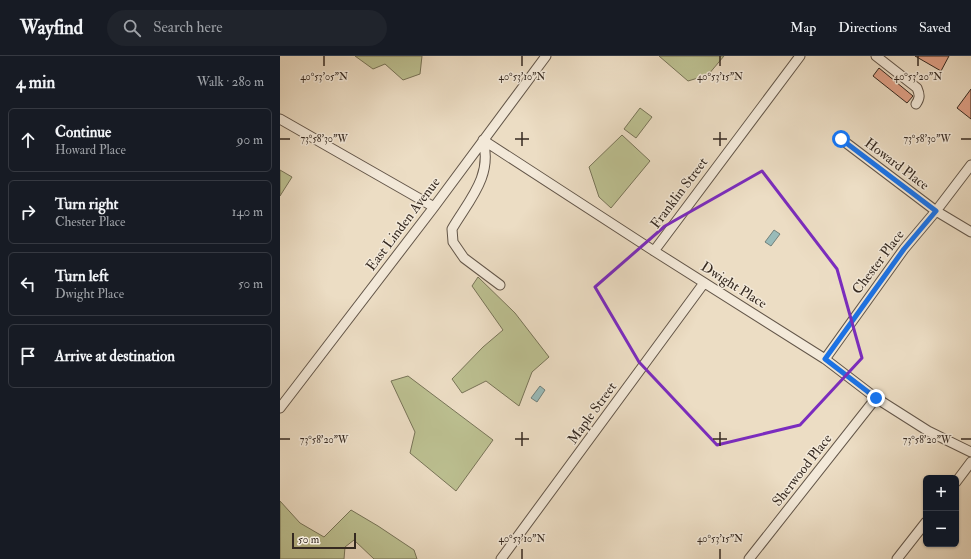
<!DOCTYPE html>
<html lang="en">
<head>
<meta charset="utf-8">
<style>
	:root { --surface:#171b24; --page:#20242c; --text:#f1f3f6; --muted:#9ea1a6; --line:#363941 }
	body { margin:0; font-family:"IM FELL Double Pica",serif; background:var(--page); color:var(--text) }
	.controls { position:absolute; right:12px; bottom:12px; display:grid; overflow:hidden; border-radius:6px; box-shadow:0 1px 3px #0004 }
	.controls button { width:36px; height:36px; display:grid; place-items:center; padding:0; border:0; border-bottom:1px solid var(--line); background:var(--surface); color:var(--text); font:20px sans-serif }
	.scale { position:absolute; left:12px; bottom:10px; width:64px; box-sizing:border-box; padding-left:4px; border:2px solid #352920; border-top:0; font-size:11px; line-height:14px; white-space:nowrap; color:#352920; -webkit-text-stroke:3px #f3e9d9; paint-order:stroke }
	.stop { position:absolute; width:12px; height:12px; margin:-9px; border:3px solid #1a73e8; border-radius:50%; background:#fff }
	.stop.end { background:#1a73e8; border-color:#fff; box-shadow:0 1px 4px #0008 }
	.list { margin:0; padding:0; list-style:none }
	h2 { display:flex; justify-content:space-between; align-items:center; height:52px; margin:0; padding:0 16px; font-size:17px }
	h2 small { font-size:13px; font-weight:400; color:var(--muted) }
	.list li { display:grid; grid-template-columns:26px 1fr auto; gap:12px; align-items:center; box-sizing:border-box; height:64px; margin:0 8px 8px; padding:0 8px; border:1px solid var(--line); border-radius:6px }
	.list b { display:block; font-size:15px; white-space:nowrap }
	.list p { margin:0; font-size:13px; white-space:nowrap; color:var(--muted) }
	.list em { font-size:13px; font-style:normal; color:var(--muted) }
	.icon { flex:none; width:22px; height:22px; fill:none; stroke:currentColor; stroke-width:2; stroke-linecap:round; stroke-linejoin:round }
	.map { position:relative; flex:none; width:691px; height:503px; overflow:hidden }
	header { display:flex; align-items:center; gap:24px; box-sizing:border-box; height:56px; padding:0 20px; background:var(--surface); border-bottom:1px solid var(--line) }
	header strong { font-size:19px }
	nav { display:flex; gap:22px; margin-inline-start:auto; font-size:14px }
	.search { width:280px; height:36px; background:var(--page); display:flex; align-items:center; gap:10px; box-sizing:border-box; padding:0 14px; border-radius:22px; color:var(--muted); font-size:15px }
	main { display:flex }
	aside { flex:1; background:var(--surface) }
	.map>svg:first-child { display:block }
	.green { fill:#bcc091; stroke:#787458 }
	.water { fill:#99bbb9; stroke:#71817c }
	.building { fill:#e1a288; stroke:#352920 }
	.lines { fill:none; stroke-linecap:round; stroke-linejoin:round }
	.minor-casing { stroke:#635649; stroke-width:11 }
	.minor { stroke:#f3e9d9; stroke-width:9 }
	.route { stroke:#1a73e8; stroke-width:5 }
	.marked { fill:none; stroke:#7b2cbf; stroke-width:3; stroke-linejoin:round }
	.ticks { fill:none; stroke:#352920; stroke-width:1.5 }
	.labels { text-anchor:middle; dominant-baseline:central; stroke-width:3; stroke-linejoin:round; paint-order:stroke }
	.street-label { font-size:14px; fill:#352920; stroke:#f3e9d9 }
	.ticks-label { font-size:10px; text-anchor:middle; fill:#352920; stroke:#f3e9d9; stroke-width:3; stroke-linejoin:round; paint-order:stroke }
</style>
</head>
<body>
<header>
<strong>Wayfind</strong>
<div class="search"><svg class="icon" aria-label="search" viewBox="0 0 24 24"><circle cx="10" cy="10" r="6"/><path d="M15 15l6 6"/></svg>Search here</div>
<nav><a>Map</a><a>Directions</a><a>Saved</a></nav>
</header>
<main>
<aside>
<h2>4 min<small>Walk · 280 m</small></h2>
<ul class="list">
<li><svg class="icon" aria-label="ahead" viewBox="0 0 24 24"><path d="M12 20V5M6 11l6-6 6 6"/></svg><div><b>Continue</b><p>Howard Place</p></div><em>90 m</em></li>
<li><svg class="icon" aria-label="right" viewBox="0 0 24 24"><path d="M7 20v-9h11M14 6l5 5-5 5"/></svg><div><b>Turn right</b><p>Chester Place</p></div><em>140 m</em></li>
<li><svg class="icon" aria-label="left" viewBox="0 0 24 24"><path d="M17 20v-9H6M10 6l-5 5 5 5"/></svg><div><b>Turn left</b><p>Dwight Place</p></div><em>50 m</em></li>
<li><svg class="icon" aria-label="arrive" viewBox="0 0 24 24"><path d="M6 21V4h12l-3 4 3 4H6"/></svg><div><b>Arrive at destination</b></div></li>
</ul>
</aside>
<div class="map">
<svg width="691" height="503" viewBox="0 0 691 503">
	<rect width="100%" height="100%" fill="#ecddc4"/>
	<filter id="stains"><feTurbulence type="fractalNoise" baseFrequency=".005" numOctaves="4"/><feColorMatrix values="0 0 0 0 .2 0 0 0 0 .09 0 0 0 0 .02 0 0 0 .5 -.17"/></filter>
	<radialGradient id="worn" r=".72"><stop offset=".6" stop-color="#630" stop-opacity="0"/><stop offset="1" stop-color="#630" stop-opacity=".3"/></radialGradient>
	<path class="green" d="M75,0H142L140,18L123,24L105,8L93,13Z
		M379,0H444L428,19L408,25Z
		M360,52L372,61L356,82L344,73Z
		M342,79L370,105L331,152L319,141L309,111Z
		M0,114L12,121L0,140Z
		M198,221L235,257L269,301L252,316L239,350L206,325L182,337L172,323L203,291L223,274L192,230Z
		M128,320L213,384L176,435L130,397L135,376L111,325Z
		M0,445L20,467L44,481L71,454L98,470L134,494L137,503H94L74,484L65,491L64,503H0Z"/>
	<path class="water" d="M494,174L500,178L491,190L485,186Z
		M260,330L265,334L257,346L251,342Z"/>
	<path class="building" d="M635,0H669L661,15Z
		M599,12L633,40L627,47L593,20Z
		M691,33V63L677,52Z"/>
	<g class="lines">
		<g class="minor-casing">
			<path id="minor" d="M596,0L637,32C640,39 640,42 636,48
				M0,63L154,151
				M561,83L656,155L691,176
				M203,84L374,195L545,303L596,342L648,375L691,396
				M203,84C213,120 189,144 172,173L173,186L184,202L220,229
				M374,195L520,0
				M545,303L624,193L656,155L691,109
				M0,352L154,151L266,0
				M676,426L691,406
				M221,503L424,227
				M469,503L596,342
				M617,503L646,466"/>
		</g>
		<use href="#minor" class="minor"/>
	</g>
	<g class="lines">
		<path class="route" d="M561,83L656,155L624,193L545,303L596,342"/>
	</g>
	<path class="marked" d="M482,115L557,213L582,302L520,369L437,389L359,306L315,231L385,170Z"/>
	<path class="ticks" d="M44,0V10M242,0V10M440,0V10M638,0V10M242,76V90M440,76V90M0,83H10M235,83H249M433,83H447M681,83H691M242,376V390M440,376V390M0,383H10M235,383H249M433,383H447M681,383H691M242,493V503M440,493V503"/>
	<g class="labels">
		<g class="street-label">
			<text transform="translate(617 108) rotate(37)">Howard Place</text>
			<text transform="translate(399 137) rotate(-53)">Franklin Street</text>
			<text transform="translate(123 168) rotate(-53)">East Linden Avenue</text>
			<text transform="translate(598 206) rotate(-53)">Chester Place</text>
			<text transform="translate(454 229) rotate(32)">Dwight Place</text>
			<text transform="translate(312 357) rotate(-54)">Maple Street</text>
			<text transform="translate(522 414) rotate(-52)">Sherwood Place</text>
		</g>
	</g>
	<g class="ticks-label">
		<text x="44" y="24">40°53'05"N</text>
		<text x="242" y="24">40°53'10"N</text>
		<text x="440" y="24">40°53'15"N</text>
		<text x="638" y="24">40°53'20"N</text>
		<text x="647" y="86">73°58'30"W</text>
		<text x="44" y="86">73°58'30"W</text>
		<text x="647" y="387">73°58'20"W</text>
		<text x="44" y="387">73°58'20"W</text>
		<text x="242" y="486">40°53'10"N</text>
		<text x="440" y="486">40°53'15"N</text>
	</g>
	<rect width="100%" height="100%" filter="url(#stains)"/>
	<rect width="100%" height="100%" fill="url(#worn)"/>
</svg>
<div class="controls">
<button>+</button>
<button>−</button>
</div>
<div class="scale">50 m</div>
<div class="stop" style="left:561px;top:83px"></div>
<div class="stop end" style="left:596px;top:342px"></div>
</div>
</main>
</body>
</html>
